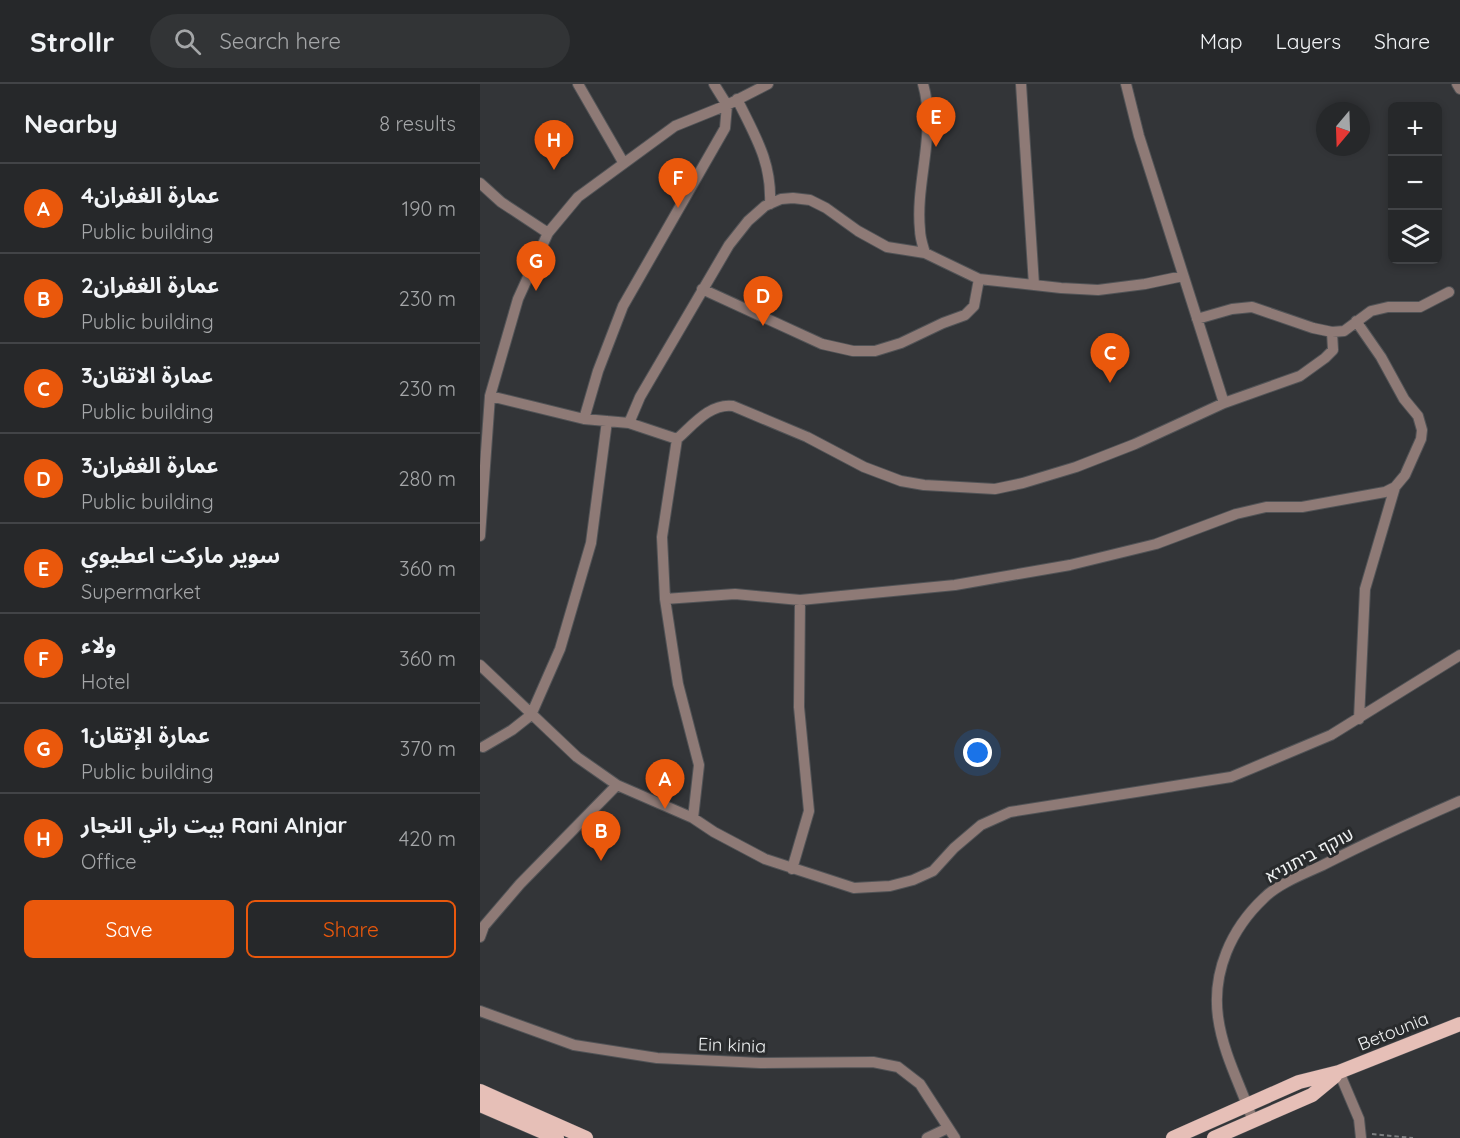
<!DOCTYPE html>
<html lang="en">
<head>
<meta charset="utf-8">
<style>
	:root { --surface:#26282a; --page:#323436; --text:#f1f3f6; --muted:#a4a6a8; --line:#424447; --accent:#ea580c }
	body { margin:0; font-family:Quicksand,"Noto Sans Arabic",Heebo,sans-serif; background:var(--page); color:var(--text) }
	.controls { position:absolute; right:18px; top:18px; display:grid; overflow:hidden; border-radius:9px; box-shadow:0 3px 9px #0003 }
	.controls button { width:54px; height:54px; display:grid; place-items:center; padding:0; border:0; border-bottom:2px solid var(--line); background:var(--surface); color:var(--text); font:30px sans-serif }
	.compass { position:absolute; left:836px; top:18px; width:54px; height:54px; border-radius:50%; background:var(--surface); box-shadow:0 3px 9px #0003; rotate:199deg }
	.you { position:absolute; left:498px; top:669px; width:21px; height:21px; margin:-15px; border:4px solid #fff; border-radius:50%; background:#1a73e8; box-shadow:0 0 0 9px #1a73e833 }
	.badge { display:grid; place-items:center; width:39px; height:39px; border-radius:50%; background:var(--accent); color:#fff; font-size:20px; font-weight:700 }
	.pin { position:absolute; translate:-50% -50px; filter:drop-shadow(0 2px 3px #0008) }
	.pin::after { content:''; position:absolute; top:32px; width:21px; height:18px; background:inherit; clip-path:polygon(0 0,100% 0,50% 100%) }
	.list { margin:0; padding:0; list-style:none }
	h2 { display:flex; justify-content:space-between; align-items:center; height:78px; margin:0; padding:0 24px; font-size:26px }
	h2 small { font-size:20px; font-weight:400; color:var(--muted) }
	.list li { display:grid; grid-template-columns:39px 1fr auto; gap:18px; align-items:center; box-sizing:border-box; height:90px; padding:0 24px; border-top:2px solid var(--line) }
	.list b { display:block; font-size:22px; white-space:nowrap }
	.list p { margin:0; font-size:20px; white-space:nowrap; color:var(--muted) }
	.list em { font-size:20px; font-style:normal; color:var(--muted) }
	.actions { display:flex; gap:12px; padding:18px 24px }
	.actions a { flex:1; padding:14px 0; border:2px solid var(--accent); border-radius:9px; text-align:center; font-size:21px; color:var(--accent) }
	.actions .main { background:var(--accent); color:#fff }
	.icon { flex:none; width:33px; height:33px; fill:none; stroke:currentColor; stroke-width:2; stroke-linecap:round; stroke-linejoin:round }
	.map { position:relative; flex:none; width:980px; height:1054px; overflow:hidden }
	header { display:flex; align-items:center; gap:36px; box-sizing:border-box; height:84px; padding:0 30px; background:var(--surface); border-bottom:2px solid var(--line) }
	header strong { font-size:28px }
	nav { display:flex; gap:33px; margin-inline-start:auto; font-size:21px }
	.search { width:420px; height:54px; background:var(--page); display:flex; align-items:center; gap:15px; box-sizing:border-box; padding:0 21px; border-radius:33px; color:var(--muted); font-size:22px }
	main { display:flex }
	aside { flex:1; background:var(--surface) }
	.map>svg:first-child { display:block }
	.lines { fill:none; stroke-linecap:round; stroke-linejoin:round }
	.minor-casing { stroke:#515356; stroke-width:12 }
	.major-casing { stroke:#515356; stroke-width:15 }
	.path { stroke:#7d7f81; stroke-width:2; stroke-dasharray:4.5 3; stroke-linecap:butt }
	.minor { stroke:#8e7a76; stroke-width:10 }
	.major { stroke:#e6bfb7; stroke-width:14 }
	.labels { text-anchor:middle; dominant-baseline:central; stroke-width:6; stroke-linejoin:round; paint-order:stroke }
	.street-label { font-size:18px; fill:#eef0f1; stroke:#292b2d }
</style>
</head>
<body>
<header>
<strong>Strollr</strong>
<div class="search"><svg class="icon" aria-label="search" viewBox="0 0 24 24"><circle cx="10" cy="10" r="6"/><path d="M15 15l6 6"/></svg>Search here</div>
<nav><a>Map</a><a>Layers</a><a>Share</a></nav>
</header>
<main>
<aside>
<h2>Nearby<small>8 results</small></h2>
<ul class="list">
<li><span class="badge">A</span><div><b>عمارة الغفران4</b><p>Public building</p></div><em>190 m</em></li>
<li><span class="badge">B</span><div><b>عمارة الغفران2</b><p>Public building</p></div><em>230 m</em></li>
<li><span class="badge">C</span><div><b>عمارة الاتقان3</b><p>Public building</p></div><em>230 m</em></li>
<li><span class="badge">D</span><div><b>عمارة الغفران3</b><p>Public building</p></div><em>280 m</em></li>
<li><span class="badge">E</span><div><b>سوير ماركت اعطيوي</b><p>Supermarket</p></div><em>360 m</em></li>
<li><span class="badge">F</span><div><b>ولاء</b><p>Hotel</p></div><em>360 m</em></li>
<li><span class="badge">G</span><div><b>عمارة الإتقان1</b><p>Public building</p></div><em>370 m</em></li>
<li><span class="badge">H</span><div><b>بيت راني النجار Rani Alnjar</b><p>Office</p></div><em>420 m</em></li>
</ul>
<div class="actions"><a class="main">Save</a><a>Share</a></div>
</aside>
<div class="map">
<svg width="980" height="1054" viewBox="0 0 980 1054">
	<rect width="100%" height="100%" fill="#333538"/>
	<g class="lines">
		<g class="minor-casing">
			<path id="minor" d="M98,0L143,78
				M443,0C457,48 435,98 440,146C440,154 443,162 445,169
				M541,0L554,201
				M646,0L659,52L744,319
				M977,0L980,5
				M257,15C275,52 292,78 290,120
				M0,99L21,118L68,149
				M222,205L342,260L373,267H395L421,259L463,239L485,231L494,222L499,195
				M717,235L752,225L772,223L833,244L852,248L864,247L891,227L908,223H940L969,208
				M10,312L104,335L149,339L197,355C213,341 230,319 253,322L327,353L384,383L421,397L444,401L515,405L543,399L596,383L655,360L744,319L820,292L845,274L853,266L852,248
				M104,335L118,287L143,222L245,44L247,21L234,0
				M149,339L160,313L249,161L268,137L285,122L301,115L313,114L330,116L346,124L378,147L407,163L445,169L499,195L581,204L618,206L665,200L703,192
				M197,355L182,453L185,515L198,600L219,681L213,734
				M0,452L10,312L38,215L68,149L98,113L195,42L247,21L288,0
				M185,515L255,510L320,516L475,501L590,481L676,460L756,430L786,423H822L905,408L915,403L925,391L941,355L942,346L938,332L924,315L901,273L876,237
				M0,581L97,673L137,701L213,734L234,748L285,775L374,804L410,802L433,796L453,787L474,764L501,741L530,728L751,693L851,651L980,571
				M879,635L885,505L915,403
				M3,663L32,646L51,631L80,565L111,459L127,337
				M312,785L329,727L319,623L320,516
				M0,853L4,842L40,800L137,701
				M0,927L94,961L177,974L280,979L393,978L418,983L440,1000L475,1054
				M859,988L879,1035L881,1054
				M773,1037C761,1002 743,970 738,933C732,888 751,845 784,814C799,799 824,790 843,781C888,758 934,737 980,717
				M447,1054L468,1044"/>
		</g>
		<g class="major-casing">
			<path id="major" d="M0,1007L106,1054
				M0,1021L77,1054
				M693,1054L819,998L859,988L980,940
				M734,1054L832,1011L855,992"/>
		</g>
		<path class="path" d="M892,1050L933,1054"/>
		<use href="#minor" class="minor"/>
		<use href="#major" class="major"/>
	</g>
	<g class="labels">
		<g class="street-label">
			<text transform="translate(829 771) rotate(-28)">עוקף ביתוניא</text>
			<text transform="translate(913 947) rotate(-22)">Betounia</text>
			<text transform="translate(252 961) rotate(2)">Ein kinia</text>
		</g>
	</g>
</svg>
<div class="controls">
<button>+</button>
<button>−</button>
<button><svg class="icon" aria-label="layers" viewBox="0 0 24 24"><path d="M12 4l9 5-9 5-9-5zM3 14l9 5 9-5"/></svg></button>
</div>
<svg class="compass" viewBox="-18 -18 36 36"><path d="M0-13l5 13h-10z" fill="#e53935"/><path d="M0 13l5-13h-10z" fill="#a4a6a8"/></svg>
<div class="you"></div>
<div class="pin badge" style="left:185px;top:725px">A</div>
<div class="pin badge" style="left:121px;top:777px">B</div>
<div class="pin badge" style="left:630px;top:299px">C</div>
<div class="pin badge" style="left:283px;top:242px">D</div>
<div class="pin badge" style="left:456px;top:63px">E</div>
<div class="pin badge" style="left:198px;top:124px">F</div>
<div class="pin badge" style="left:56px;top:207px">G</div>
<div class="pin badge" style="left:74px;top:86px">H</div>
</div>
</main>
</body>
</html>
